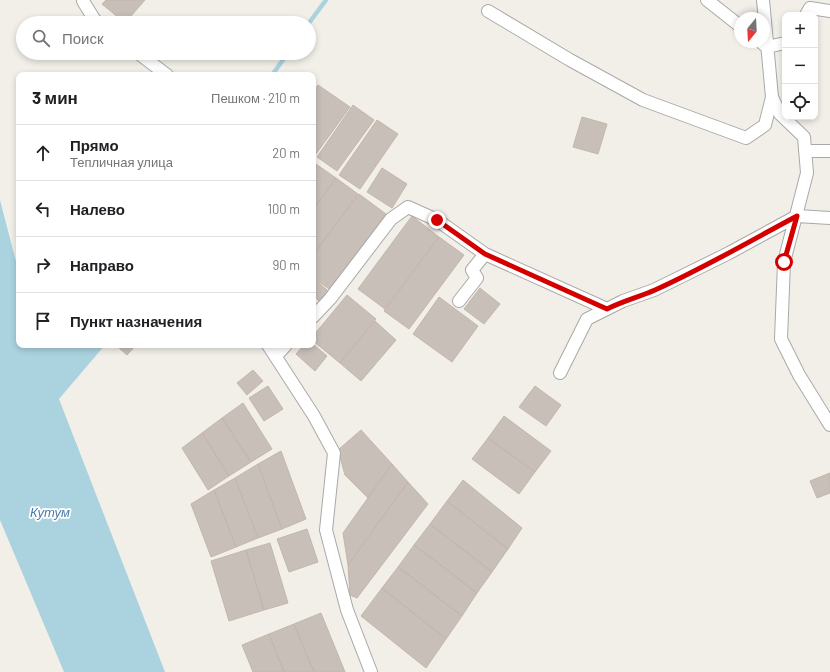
<!DOCTYPE html>
<html lang="ru">
<head>
<meta charset="utf-8">
<style>
	:root { --surface:#fff; --page:#f6f6f6; --text:#202124; --muted:#757577; --line:#e0e0e0 }
	body { margin:0; font-family:Barlow,sans-serif; background:var(--page); color:var(--text) }
	.controls { position:absolute; right:12px; top:12px; display:grid; overflow:hidden; border-radius:8px; box-shadow:0 2px 6px #0003 }
	.controls button { width:36px; height:36px; display:grid; place-items:center; padding:0; border:0; border-bottom:1px solid var(--line); background:var(--surface); color:var(--text); font:20px sans-serif }
	.compass { position:absolute; left:734px; top:12px; width:36px; height:36px; border-radius:50%; background:var(--surface); box-shadow:0 2px 6px #0003; rotate:198deg }
	.stop { position:absolute; width:12px; height:12px; margin:-9px; border:3px solid #d40000; border-radius:50%; background:#fff }
	.stop.end { background:#d40000; border-color:#fff; box-shadow:0 1px 4px #0008 }
	.list { margin:0; padding:0; list-style:none }
	h2 { display:flex; justify-content:space-between; align-items:center; height:52px; margin:0; padding:0 16px; font-size:17px }
	h2 small { font-size:13px; font-weight:400; color:var(--muted) }
	.list li { display:grid; grid-template-columns:26px 1fr auto; gap:12px; align-items:center; box-sizing:border-box; height:56px; padding:0 16px; border-top:1px solid var(--line) }
	.list b { display:block; font-size:15px; white-space:nowrap }
	.list p { margin:0; font-size:13px; white-space:nowrap; color:var(--muted) }
	.list em { font-size:13px; font-style:normal; color:var(--muted) }
	.icon { flex:none; width:22px; height:22px; fill:none; stroke:currentColor; stroke-width:2; stroke-linecap:round; stroke-linejoin:round }
	.map { position:relative; flex:none; width:830px; height:672px; overflow:hidden }
	.search { position:absolute; background:var(--surface); box-shadow:0 2px 6px #0003; left:16px; top:16px; width:300px; height:44px; display:flex; align-items:center; gap:10px; box-sizing:border-box; padding:0 14px; border-radius:22px; color:var(--muted); font-size:15px }
	.panel { position:absolute; background:var(--surface); box-shadow:0 2px 6px #0003; left:16px; top:72px; width:300px; height:276px; border-radius:8px }
	.map>svg:first-child { display:block }
	.water { fill:#aad3df }
	.lines { fill:none; stroke-linecap:round; stroke-linejoin:round }
	.stream { stroke:#aad3df; stroke-width:4.5 }
	.building { fill:#c7bfb8; stroke:#c4b6ab }
	.street-casing { stroke:#a9a9a9; stroke-width:14 }
	.street { stroke:#fff; stroke-width:12 }
	.route { stroke:#d40000; stroke-width:5 }
	.labels { text-anchor:middle; dominant-baseline:central; stroke-width:3.5; stroke-linejoin:round; paint-order:stroke }
	.water-label { font-size:13px; font-style:italic; fill:#4a7aab; stroke:#fff }
</style>
</head>
<body>
<div class="map">
<svg width="830" height="672" viewBox="0 0 830 672">
	<rect width="100%" height="100%" fill="#f2efe9"/>
	<path class="water" d="M0,200L19,273V345H105L59,399L165,672H64L0,520Z"/>
	<g class="lines">
		<path class="stream" d="M309,23L326,0
			M272,75L288,53"/>
	</g>
	<path class="building" d="M106,0H145L125,23L102,4Z
		M318,85L350,107L316,154L313,152V92Z
		M353,105L374,120L337,171L317,157Z
		M582,117L607,124L598,154L573,147Z
		M377,120L398,134L360,189L339,175Z
		M313,162L336,178L313,210Z
		M382,168L407,184L392,208L367,192Z
		M336,178L358,194L313,255V210Z
		M359,194L386,214L329,289L313,277V255Z
		M412,216L439,237L385,309L358,289Z
		M439,237L464,255L409,329L384,311Z
		M316,280L328,291L319,301L313,295V284Z
		M480,288L500,304L484,324L464,309Z
		M347,295L376,319L340,363L313,341V336Z
		M439,297L478,326L452,362L413,334Z
		M375,321L396,340L361,381L340,363Z
		M313,344L327,356L315,371L296,354L304,345H313Z
		M120,345H136L127,355L118,347Z
		M253,370L263,381L247,395L237,383Z
		M268,386L283,409L264,421L249,398Z
		M535,386L561,405L546,426L519,407Z
		M243,403L272,449L251,462L222,418Z
		M504,416L551,451L535,472L488,438Z
		M222,418L251,462L229,476L202,433Z
		M361,430L392,464L368,498L345,475L338,450Z
		M202,433L229,476L208,490L182,448Z
		M488,438L535,472L519,494L472,459Z
		M281,451L306,519L282,529L258,464Z
		M258,464L282,529L258,538L235,478Z
		M392,464L408,482L348,565L343,533Z
		M830,473V493L817,498L810,481Z
		M235,478L258,538L236,547L214,490Z
		M463,480L522,528L508,549L447,501Z
		M408,482L428,504L357,598L350,595L348,565Z
		M214,490L236,547L211,557L191,504Z
		M447,501L508,549L492,572L430,524Z
		M430,524L492,572L477,593L414,545Z
		M307,529L318,562L289,572L277,539Z
		M270,543L288,603L264,610L246,550Z
		M414,545L477,593L462,616L398,567Z
		M246,550L264,610L229,621L211,561Z
		M398,567L462,616L446,639L382,588Z
		M382,588L446,639L426,668L361,616Z
		M321,613L345,672H314L294,624Z
		M294,624L314,672H284L269,634Z
		M269,634L284,672H253L242,645Z"/>
	<g class="lines">
		<g class="street-casing">
			<path id="street" d="M83,0V1L94,19L98,23
				M707,0L740,26
				M488,11L570,60L643,100L746,138L765,125L772,97L763,0
				M806,15L810,8L830,11
				M762,43L767,47L785,43
				M138,53L167,75
				M772,97L780,114L804,137L807,173L784,262L781,339L799,375L830,425
				M805,151H830
				M459,301L477,278L472,270L485,254
				M313,317L330,299L391,219L408,207L437,220L485,254L607,309
				M268,345L314,416L334,453L326,530L347,610L371,672
				M276,356L286,345
				M560,373L587,319L623,301L654,290L729,253L797,216L830,218"/>
		</g>
		<use href="#street" class="street"/>
	</g>
	<g class="lines">
		<path class="route" d="M437,220L485,254L607,309C623,301 639,297 655,290C704,268 750,241 797,216L784,262"/>
	</g>
	<g class="labels">
		<g class="water-label">
			<text x="50" y="512">Кутум</text>
		</g>
	</g>
</svg>
<div class="controls">
<button>+</button>
<button>−</button>
<button><svg class="icon" aria-label="locate" viewBox="0 0 24 24"><circle cx="12" cy="12" r="6"/><path d="M12 2v4M12 18v4M2 12h4M18 12h4"/></svg></button>
</div>
<svg class="compass" viewBox="-18 -18 36 36"><path d="M0-13l5 13h-10z" fill="#e53935"/><path d="M0 13l5-13h-10z" fill="#757577"/></svg>
<div class="stop" style="left:784px;top:262px"></div>
<div class="stop end" style="left:437px;top:220px"></div>
<div class="search"><svg class="icon" aria-label="search" viewBox="0 0 24 24"><circle cx="10" cy="10" r="6"/><path d="M15 15l6 6"/></svg>Поиск</div>
<section class="panel">
<h2>3 мин<small>Пешком · 210 m</small></h2>
<ul class="list">
<li><svg class="icon" aria-label="ahead" viewBox="0 0 24 24"><path d="M12 20V5M6 11l6-6 6 6"/></svg><div><b>Прямо</b><p>Тепличная улица</p></div><em>20 m</em></li>
<li><svg class="icon" aria-label="left" viewBox="0 0 24 24"><path d="M17 20v-9H6M10 6l-5 5 5 5"/></svg><div><b>Налево</b></div><em>100 m</em></li>
<li><svg class="icon" aria-label="right" viewBox="0 0 24 24"><path d="M7 20v-9h11M14 6l5 5-5 5"/></svg><div><b>Направо</b></div><em>90 m</em></li>
<li><svg class="icon" aria-label="arrive" viewBox="0 0 24 24"><path d="M6 21V4h12l-3 4 3 4H6"/></svg><div><b>Пункт назначения</b></div></li>
</ul>
</section>
</div>
</body>
</html>
